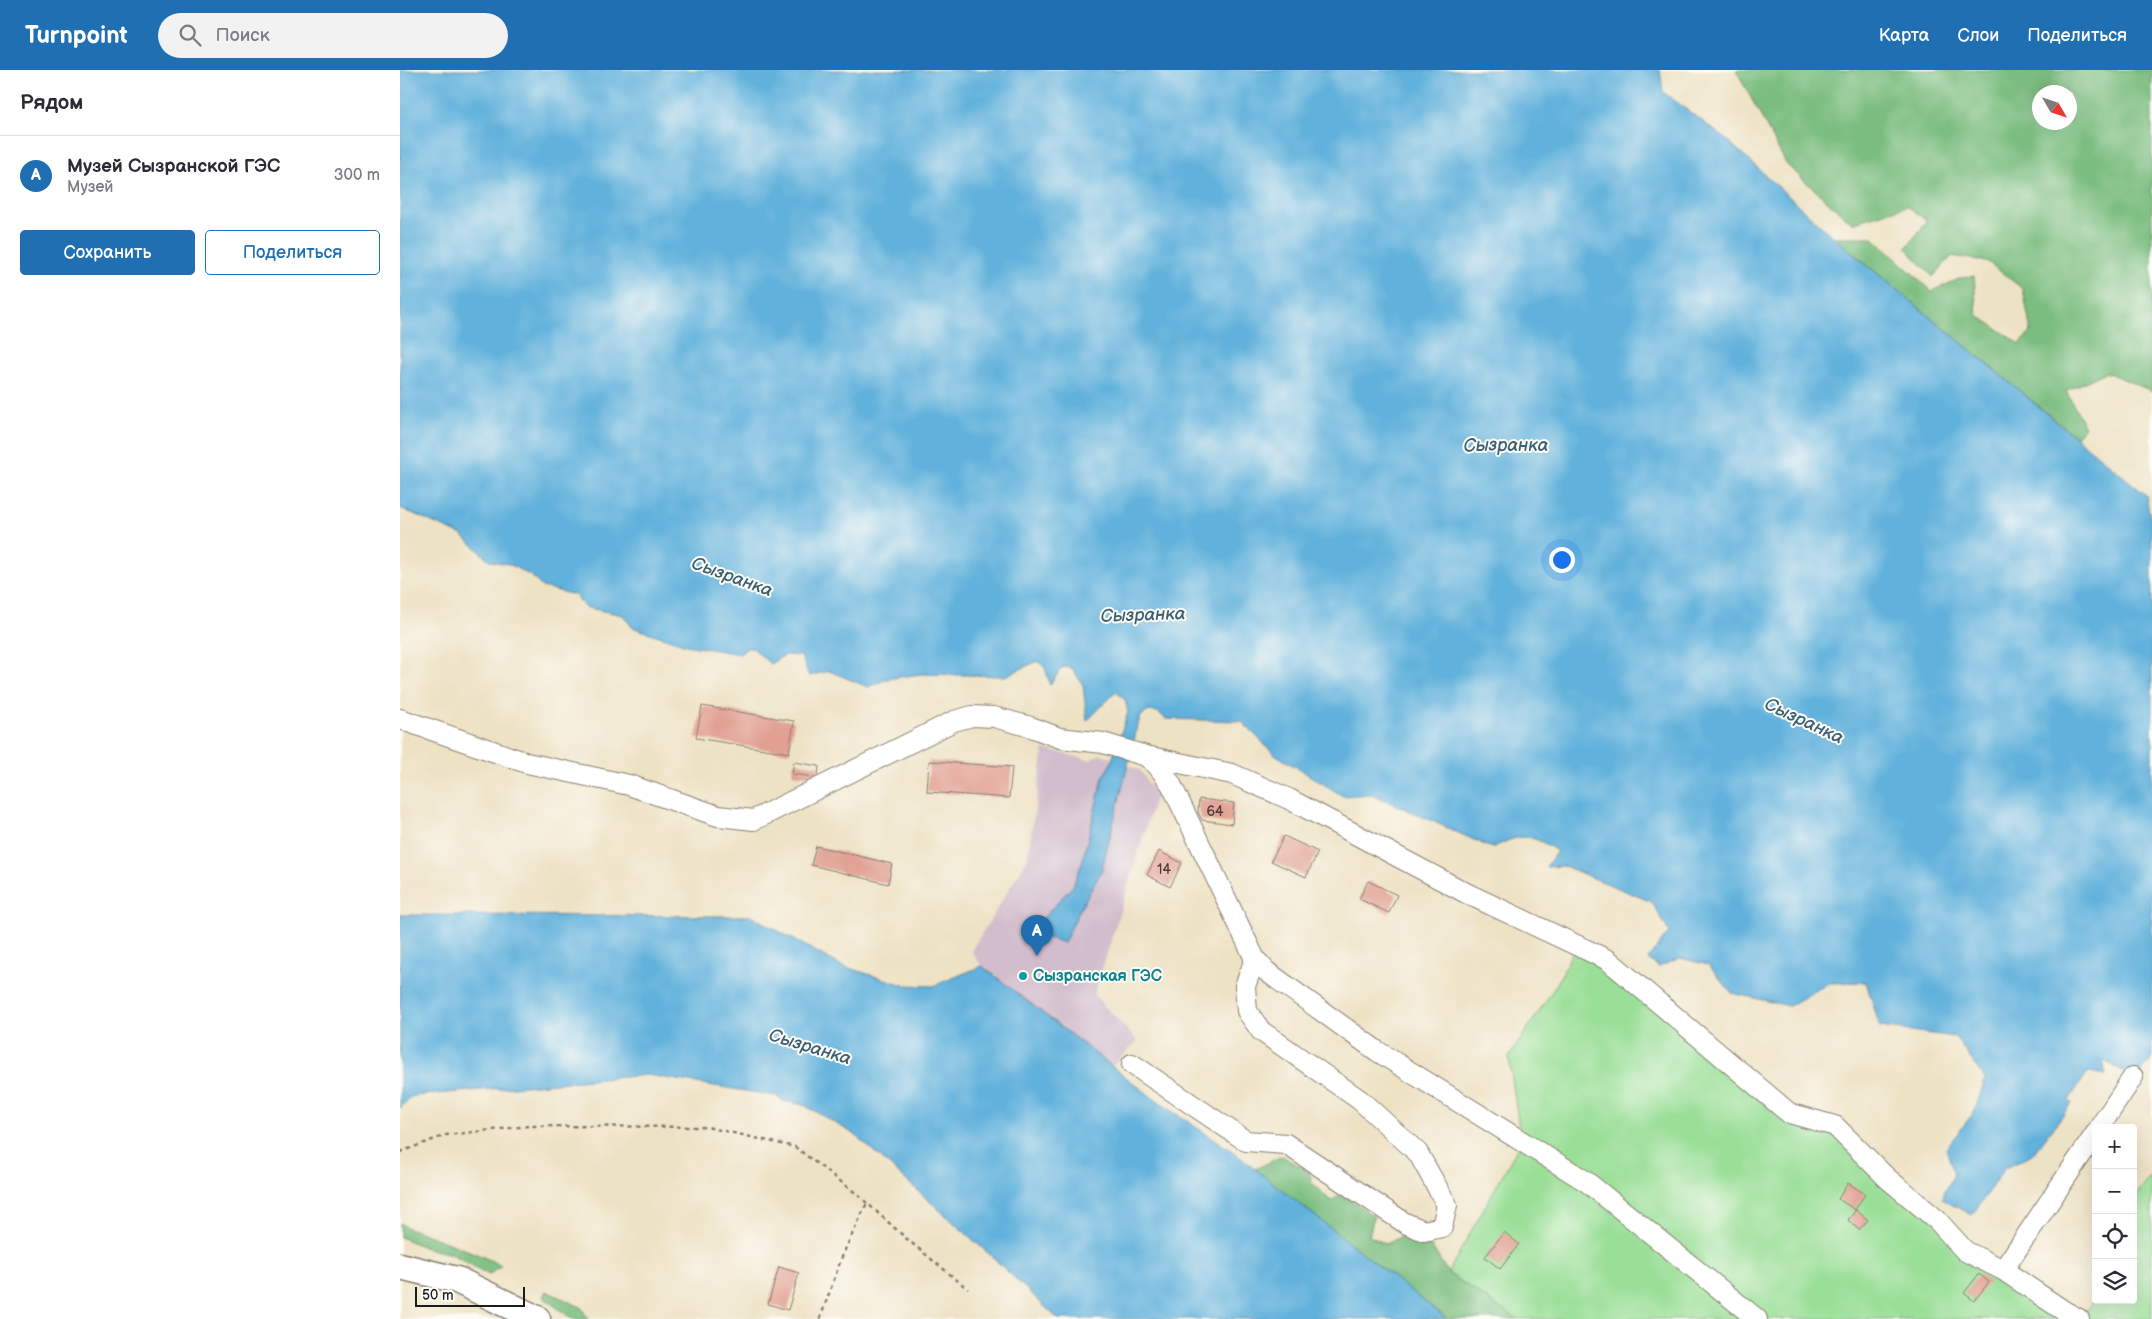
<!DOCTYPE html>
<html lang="ru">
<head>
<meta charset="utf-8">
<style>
	:root { --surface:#fff; --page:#f2f2f3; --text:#2b2b33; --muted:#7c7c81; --line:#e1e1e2; --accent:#1f6fb2 }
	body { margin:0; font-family:"Balsamiq Sans",sans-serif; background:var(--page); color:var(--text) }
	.controls { position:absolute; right:15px; bottom:15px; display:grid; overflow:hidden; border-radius:5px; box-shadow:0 5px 20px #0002 }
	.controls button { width:45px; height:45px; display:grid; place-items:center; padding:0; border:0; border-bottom:1px solid var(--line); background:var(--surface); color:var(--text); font:25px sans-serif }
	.compass { position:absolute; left:1632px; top:15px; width:45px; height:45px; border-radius:50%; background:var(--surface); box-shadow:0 5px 20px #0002; rotate:129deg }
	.scale { position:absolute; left:15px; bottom:12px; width:110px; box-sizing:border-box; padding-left:5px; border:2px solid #1c1c1c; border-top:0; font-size:14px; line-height:18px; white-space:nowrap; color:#1c1c1c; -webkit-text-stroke:4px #fdfcf7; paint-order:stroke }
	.you { position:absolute; left:1161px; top:489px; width:18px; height:18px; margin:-12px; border:4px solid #fff; border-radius:50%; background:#1a73e8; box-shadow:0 0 0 8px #1a73e833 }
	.badge { display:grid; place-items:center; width:32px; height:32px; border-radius:50%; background:var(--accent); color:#fff; font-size:16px; font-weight:700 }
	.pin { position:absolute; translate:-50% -41px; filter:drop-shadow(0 1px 2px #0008) }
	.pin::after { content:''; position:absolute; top:26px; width:18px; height:15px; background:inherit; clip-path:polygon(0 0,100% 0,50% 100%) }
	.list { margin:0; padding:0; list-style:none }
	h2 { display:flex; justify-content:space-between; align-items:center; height:65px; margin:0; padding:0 20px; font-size:21px }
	h2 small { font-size:16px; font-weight:400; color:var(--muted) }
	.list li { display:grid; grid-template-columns:32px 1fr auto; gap:15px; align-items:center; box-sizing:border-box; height:80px; padding:0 20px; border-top:1px solid var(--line) }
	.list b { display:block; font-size:19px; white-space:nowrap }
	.list p { margin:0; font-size:16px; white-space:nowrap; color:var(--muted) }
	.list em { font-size:16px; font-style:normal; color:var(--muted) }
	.actions { display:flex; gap:10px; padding:15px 20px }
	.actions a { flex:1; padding:11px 0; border:1px solid var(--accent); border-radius:5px; text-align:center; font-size:18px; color:var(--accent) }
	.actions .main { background:var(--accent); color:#fff }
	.icon { flex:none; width:28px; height:28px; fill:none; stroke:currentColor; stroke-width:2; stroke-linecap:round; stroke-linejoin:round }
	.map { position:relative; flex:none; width:1752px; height:1249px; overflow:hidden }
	header { display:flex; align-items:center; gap:30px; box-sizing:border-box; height:70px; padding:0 25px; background:var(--accent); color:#fff }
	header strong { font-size:24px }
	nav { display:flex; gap:28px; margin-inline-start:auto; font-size:18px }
	.search { width:350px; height:45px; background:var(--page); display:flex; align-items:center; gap:12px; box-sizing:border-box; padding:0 18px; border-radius:28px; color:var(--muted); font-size:19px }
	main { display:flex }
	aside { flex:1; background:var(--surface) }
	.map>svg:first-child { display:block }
	.industrial { fill:#d1bdcc }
	.green { fill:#9adf97; stroke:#5b7e5a }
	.forest { fill:#7bbe80; stroke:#4c6d4e; fill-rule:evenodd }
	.water { fill:#61b1dc; stroke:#3e667c }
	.building { fill:#e1a092 }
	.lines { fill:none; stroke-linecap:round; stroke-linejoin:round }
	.minor-casing { stroke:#857f70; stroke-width:22 }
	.major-casing { stroke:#857f70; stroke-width:29 }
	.path { stroke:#857f70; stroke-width:2.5; stroke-dasharray:4 4; stroke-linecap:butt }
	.minor { stroke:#fff; stroke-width:20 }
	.major { stroke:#fff; stroke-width:26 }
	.culture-dot { fill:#0f9aa8; stroke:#fdfcf7; stroke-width:2 }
	.labels { text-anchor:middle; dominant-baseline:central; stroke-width:4; stroke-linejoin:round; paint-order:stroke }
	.number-label { font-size:14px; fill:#4d3d3a }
	.culture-label { font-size:16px; font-weight:bold; fill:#0d838f; stroke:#fdfcf7; text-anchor:start }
	.water-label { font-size:18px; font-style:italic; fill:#3b5f72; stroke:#fdfcf7 }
</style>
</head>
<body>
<header>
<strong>Turnpoint</strong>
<div class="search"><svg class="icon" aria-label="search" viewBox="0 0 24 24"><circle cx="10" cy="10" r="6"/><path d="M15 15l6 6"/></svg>Поиск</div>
<nav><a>Карта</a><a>Слои</a><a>Поделиться</a></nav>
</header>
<main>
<aside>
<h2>Рядом<small></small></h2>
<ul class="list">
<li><span class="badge">A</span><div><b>Музей Сызранской ГЭС</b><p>Музей</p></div><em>300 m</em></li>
</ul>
<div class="actions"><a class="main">Сохранить</a><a>Поделиться</a></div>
</aside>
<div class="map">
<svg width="1752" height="1249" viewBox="0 0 1752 1249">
	<rect width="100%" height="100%" fill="#fdfcf7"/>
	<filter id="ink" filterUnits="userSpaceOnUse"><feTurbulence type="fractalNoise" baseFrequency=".02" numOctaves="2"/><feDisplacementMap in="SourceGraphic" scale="10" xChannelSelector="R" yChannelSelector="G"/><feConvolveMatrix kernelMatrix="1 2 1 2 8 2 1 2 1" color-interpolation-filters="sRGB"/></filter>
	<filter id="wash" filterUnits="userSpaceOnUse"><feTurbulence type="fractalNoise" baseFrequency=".0096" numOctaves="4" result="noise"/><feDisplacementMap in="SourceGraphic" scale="20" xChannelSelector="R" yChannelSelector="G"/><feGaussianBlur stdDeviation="1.12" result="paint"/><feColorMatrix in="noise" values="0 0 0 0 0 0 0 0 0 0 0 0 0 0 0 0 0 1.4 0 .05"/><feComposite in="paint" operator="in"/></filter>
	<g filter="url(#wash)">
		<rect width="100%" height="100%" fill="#eee2c4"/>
		<path class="industrial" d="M644,679L690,690L701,684L740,700L756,725L694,925L738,971L712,996L582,896L571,881L627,790Z"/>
		<path class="green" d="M1176,875L1389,1043L1435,1056L1537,1150L1679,1249H1117L1048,1203L1121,1072L1109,987L1157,914Z
			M1752,1103V1249H1681L1696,1228V1230H1733V1130Z"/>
		<path class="forest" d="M1336,0H1752V321L1706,302L1666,321L1685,357L1676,367L1433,167H1472L1532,221L1561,208L1574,206L1577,245L1620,274L1631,262L1623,219L1588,192L1552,186L1533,207L1506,178L1527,151L1507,136L1452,153L1387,95ZM1640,22H1670V52H1640Z
			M882,1086L910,1102L911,1112L931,1131L942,1124L974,1146L969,1166L986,1174L1004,1165L1032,1177L1048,1203L1117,1249H1047L855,1099Z
			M0,1153L6,1157L72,1182L101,1195L89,1205L52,1184L26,1178L0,1167Z
			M146,1221L181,1237L188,1249H172L143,1227Z"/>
		<path class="water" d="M0,0H1260L1263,22L1326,69L1433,167L1746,425L1752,458V988L1737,1009L1703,990L1706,1005L1688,1002L1669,1030L1672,1033L1632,1085L1605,1098L1572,1145L1541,1129L1554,1104L1546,1078L1575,1041L1585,1009L1555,967L1480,957L1466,912L1429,913L1389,936L1332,923L1308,895L1280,888L1259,897L1248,889L1269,862L1252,832L1164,796L1146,797L1157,781C1129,763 1122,763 1092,778L972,724L943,726L873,683L841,651L766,649L758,642L749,641L740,647L701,802L679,841L664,873L630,862L673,816L682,793L703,707L711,693L728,642L725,630L716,622L687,651L683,615L672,598L662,597L650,615L645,598L638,591L605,606L521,604L487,609L468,617L429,601L409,606L401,586L385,585L370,594L353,578H347L340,584L286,575L232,557L223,545L184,537L175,525L142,517L131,506L109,494L90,491L62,465L0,438Z
			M0,845L351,846L442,896L504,915L533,916L582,896L757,1031L832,1081L1047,1249H658L589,1184L454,1064L404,1035L383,1031L376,1026L247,1005L13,1026L0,1038Z"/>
		<g id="blocks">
			<path class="building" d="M302,636L394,651L389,683L296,668Z
				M529,691L612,697L609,728L527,722Z
				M394,692L419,696L418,705L414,707L392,704Z
				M799,729L834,733L832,754L802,750L798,742Z
				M884,766L918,782L906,807L871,791Z
				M416,776L492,794L488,814L411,795Z
				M759,781L782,793L770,817L747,805Z
				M968,811L997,825L989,843L959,829Z
				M1448,1113L1465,1124L1455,1140L1438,1129Z
				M1456,1140L1468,1150L1459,1160L1448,1150Z
				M1104,1162L1119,1174L1100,1199L1085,1187Z
				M379,1197L399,1203L388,1240L368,1234Z
				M1579,1204L1589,1212L1574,1231L1564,1223Z"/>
		</g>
	</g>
	<g filter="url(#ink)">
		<use href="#blocks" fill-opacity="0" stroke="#857f70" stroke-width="1"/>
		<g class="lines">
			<g class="minor-casing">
				<path id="minor" d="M0,649L127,693L229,715L318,746L354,750L554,651L572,646L594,647L631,657L660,668L703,673L746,686L832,704L889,729L1068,824L1208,890L1389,1043L1435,1056L1487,1108L1537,1150L1565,1181L1603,1200L1664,1241L1679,1249
					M746,686L757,695L771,714L855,889L866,901L977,981L1187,1112L1357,1249
					M732,994L846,1071L886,1074L1005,1153L1024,1161L1042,1157L1047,1135L1018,1083L960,1030L861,961L847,941L845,916L855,889
					M1699,1058L1733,1007
					M1603,1200L1696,1063"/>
			</g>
			<g class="major-casing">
				<path id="major" d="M0,1196L57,1210L137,1249"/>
			</g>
			<path class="path" d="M0,1082L46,1065L129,1056L307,1057L395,1077L457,1124L508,1170L568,1219
				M420,1249L443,1184L467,1133"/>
			<use href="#minor" class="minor"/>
			<use href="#major" class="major"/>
		</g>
	</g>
	<circle class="culture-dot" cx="623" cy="906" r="5"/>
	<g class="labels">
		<g class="number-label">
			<text x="815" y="741">64</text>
			<text x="764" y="799">14</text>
		</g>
		<g class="culture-label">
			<text x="633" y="906">Сызранская ГЭС</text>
		</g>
		<g class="water-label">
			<text x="1106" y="375">Сызранка</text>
			<text transform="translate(332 507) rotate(20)">Сызранка</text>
			<text transform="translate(743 545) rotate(-2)">Сызранка</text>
			<text transform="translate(1404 651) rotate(25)">Сызранка</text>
			<text transform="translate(410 977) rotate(17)">Сызранка</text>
		</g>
	</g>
</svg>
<div class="controls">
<button>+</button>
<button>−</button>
<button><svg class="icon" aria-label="locate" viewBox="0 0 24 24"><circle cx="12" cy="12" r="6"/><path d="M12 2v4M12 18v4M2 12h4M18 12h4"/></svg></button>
<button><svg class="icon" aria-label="layers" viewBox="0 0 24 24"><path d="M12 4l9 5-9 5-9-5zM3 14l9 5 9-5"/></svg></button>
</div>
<svg class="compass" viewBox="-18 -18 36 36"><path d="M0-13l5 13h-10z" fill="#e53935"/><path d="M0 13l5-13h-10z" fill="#7c7c81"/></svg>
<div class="scale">50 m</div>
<div class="you"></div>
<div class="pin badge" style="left:637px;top:886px">A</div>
</div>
</main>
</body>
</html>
